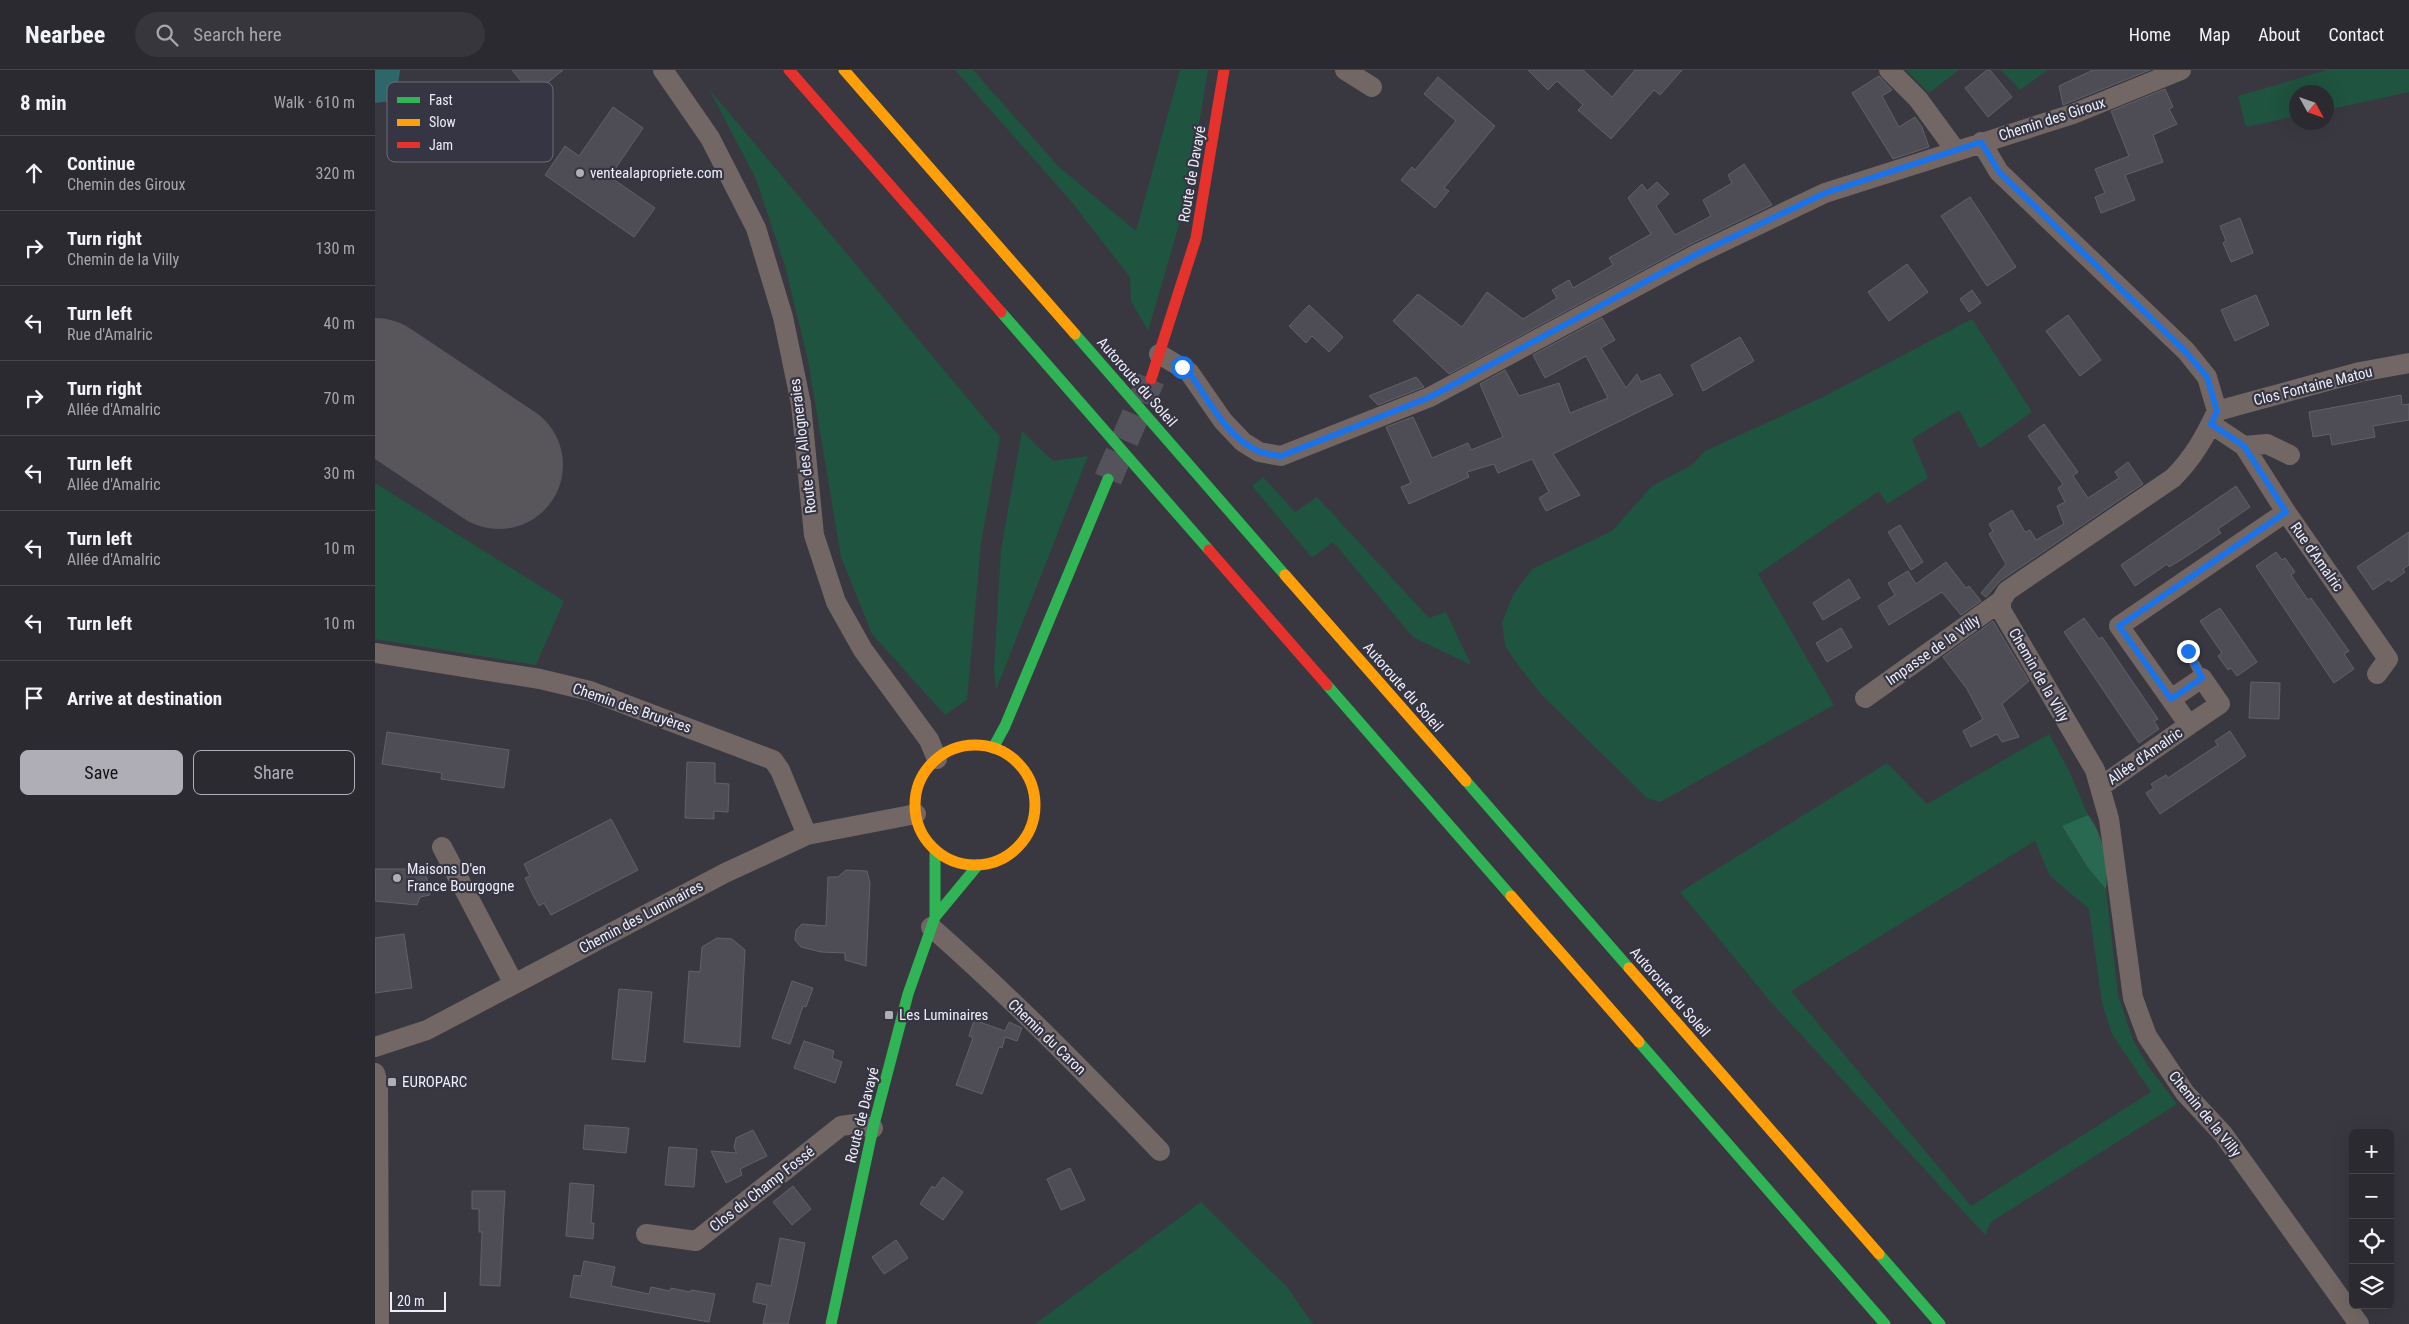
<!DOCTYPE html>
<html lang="en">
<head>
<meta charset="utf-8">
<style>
	:root { --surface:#2b2a30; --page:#37363c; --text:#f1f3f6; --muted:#a6a7ab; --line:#47464c; --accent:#afaeb7 }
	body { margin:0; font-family:"Roboto Condensed",sans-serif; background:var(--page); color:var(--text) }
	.controls { position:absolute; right:15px; bottom:15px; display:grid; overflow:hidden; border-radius:8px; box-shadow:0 5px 20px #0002 }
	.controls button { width:45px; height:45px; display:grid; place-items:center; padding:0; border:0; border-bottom:1px solid var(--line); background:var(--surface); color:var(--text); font:25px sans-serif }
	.compass { position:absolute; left:1914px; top:15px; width:45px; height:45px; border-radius:50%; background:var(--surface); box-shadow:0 5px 20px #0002; rotate:130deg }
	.scale { position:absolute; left:15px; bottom:12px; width:56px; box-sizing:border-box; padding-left:5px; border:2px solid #eeedf7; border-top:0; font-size:14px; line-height:18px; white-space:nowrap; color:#eeedf7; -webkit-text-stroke:4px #363543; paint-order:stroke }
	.stop { position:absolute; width:15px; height:15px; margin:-11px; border:4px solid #1a73e8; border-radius:50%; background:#fff }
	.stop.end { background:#1a73e8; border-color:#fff; box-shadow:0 1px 5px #0008 }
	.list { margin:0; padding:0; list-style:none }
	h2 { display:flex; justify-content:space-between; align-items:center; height:65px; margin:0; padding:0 20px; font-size:21px }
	h2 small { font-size:16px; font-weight:400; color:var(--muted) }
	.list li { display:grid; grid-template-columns:32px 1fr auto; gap:15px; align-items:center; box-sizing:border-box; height:75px; padding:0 20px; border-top:1px solid var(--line) }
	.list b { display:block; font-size:19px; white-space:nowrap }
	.list p { margin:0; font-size:16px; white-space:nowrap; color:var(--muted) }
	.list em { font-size:16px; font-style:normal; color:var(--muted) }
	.actions { display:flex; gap:10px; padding:15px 20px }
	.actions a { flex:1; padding:11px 0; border:1px solid var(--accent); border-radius:8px; text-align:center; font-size:18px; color:var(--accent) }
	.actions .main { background:var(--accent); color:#111 }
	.icon { flex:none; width:28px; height:28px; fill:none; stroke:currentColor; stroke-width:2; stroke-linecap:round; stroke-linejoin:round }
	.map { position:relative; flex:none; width:2034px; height:1254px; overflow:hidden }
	header { display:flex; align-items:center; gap:30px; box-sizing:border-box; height:70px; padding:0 25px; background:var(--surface); border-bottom:1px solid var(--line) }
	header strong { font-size:24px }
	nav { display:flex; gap:28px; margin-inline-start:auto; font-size:18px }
	.search { width:350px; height:45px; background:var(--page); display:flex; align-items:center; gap:12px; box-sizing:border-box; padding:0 18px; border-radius:28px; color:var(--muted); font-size:19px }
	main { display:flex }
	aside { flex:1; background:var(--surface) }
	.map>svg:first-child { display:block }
	.green { fill:#1f5440; fill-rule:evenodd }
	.forest { fill:#2a6951 }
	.water { fill:#2d676a }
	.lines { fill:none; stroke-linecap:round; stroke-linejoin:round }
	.runway { stroke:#58565b; stroke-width:128 }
	.building { fill:#4e4d55; stroke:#626168 }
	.secondary-tunnel { stroke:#54535b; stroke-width:28; stroke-dasharray:28 14; stroke-linecap:butt }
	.lane { stroke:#726765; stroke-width:10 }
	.street { stroke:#726765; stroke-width:20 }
	.fast { stroke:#30b455; stroke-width:11 }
	.slow { stroke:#ff9f0a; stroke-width:11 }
	.jam { stroke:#e5322d; stroke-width:11 }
	.route { stroke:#1a73e8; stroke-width:6 }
	.poi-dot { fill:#afaeb7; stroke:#363543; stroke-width:2 }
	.labels { text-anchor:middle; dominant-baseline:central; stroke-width:4.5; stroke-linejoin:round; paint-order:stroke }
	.street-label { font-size:15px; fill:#eeedf7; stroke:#363543 }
	.poi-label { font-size:15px; fill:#eeedf7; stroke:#363543; text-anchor:start }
	.key { fill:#363543; stroke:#6d6c79; stroke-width:1 }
	.key-label { font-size:14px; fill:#eeedf7 }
</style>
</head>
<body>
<header>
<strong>Nearbee</strong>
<div class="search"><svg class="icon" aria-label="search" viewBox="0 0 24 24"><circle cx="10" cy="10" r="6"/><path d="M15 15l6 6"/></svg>Search here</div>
<nav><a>Home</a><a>Map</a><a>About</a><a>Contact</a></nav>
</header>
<main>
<aside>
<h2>8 min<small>Walk · 610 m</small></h2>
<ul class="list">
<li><svg class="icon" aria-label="ahead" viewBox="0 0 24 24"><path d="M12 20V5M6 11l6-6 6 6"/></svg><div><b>Continue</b><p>Chemin des Giroux</p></div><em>320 m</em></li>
<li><svg class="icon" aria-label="right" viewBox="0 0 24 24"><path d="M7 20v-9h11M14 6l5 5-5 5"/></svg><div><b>Turn right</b><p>Chemin de la Villy</p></div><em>130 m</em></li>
<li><svg class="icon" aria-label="left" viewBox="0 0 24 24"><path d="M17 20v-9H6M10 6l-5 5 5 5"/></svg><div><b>Turn left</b><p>Rue d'Amalric</p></div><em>40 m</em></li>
<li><svg class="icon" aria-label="right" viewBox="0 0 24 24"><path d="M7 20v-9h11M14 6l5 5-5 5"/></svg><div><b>Turn right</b><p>Allée d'Amalric</p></div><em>70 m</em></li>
<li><svg class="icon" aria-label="left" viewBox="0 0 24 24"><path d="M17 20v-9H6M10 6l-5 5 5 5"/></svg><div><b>Turn left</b><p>Allée d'Amalric</p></div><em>30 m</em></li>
<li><svg class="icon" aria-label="left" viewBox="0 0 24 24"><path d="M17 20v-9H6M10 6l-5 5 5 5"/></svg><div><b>Turn left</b><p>Allée d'Amalric</p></div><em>10 m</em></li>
<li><svg class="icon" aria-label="left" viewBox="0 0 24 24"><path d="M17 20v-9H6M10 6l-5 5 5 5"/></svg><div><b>Turn left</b></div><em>10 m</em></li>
<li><svg class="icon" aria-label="arrive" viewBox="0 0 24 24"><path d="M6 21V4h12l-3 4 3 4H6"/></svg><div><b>Arrive at destination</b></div></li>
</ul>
<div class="actions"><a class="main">Save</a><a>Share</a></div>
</aside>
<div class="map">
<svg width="2034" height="1254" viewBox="0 0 2034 1254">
	<rect width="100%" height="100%" fill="#393840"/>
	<path class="green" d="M580,0H598L683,96L761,161L805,0H833L811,131L773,261L756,231L755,207L695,130Z
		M1531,0H1584L1554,23Z
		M1626,0H1673L1645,20Z
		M1952,0H2034V22L1952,40V22H1922L1921,46L1871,57L1863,26Z
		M334,19L625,367L606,473L592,630L570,645L497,564L466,487L433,290L410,196L381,109Z
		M1597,249L1657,342L1605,379L1584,340L1537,369L1553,408L1512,434L1504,421L1383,504L1459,635L1285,732L1272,728L1166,624L1140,591L1130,575L1127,552L1138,525L1157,499L1237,461L1277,416L1317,395L1330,381L1450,326Z
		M647,361L678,391L713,386L621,620L619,600L626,480Z
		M888,407L920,442L942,427L1054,548L1071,542L1096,595L1038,567L958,472L937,488L877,416Z
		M0,413L189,531L161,595L0,569Z
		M1674,664L1694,701L1713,745L1687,757L1713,798L1731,819L1743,925L1758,970L1773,996L1802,1034L1616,1152L1610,1165L1395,931L1305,822L1512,693L1552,734ZM1660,771L1675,806L1714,839L1727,933L1737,964L1776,1022L1596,1136L1416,921Z
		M826,1132L912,1217L938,1254H660Z"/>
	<path class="forest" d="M1713,745C1728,764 1734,795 1731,819L1713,798L1687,756Z"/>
	<path class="water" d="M0,0H25L22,23L15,31L0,33Z"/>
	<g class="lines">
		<path class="runway" d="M0,312L124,395"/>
	</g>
	<path class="building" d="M137,0H188L158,25Z
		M1153,0H1208L1237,27L1260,0H1307L1285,25L1279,20L1236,69L1203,40L1208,35L1182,11L1173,20Z
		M1612,0H1615L1637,27L1613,47L1590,18Z
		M1718,0H1775L1688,35L1684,16Z
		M1504,6L1517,20L1507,26L1524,57L1540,47L1547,57L1554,77L1518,89L1477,23Z
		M1063,7L1120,56L1069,118L1074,121L1060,138L1026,110L1037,97L1040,100L1081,51L1049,24Z
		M1790,19L1798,37L1794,39L1802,54L1778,65L1788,92L1750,105L1760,130L1726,143L1720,127L1730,123L1720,99L1754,86L1736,41Z
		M238,37L268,58L238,102L241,104L238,109L280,138L259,167L170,105L190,76L204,86Z
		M1369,94L1397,135L1314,175L1074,304L1018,251L1043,224L1087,257L1112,222L1148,249L1182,228L1177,220L1194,210L1198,218L1238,195L1234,188L1276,164L1253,128L1267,114L1272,121L1282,112L1294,124L1281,136L1300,165L1336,146L1328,130L1357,113L1353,105Z
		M1595,127L1641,197L1612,216L1566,146Z
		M1865,148L1878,183L1856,192L1848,173L1851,171L1845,156Z
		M1532,194L1553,222L1514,251L1493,222Z
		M1597,220L1606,233L1594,242L1585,229Z
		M1881,225L1894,255L1860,271L1846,240Z
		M934,235L968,267L954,282L937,266L931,273L914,256Z
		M1693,245L1726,290L1705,306L1671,261Z
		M1227,248L1240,270L1226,278L1251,318L1262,304L1266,312L1285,304L1298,325L1178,384L1205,425L1171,441L1164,428L1174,422L1157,389L1123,403L1119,394L1092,402L1094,407L1034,434L1026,417L1036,413L1011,357L1038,347L1057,388L1093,373L1096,380L1128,367L1105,314L1130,300L1144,326L1184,313L1195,343L1233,328L1211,286L1170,308L1158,285Z
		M1365,267L1379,291L1328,321L1316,295Z
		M1041,307L1049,317L1003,335L994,326Z
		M2026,325L2027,335L2034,334V350L1998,356L2000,367L1957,375L1955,364L1938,367L1934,342Z
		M1669,354L1703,402L1698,406L1713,428L1744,408L1740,402L1753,392L1768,414L1625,511L1611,527L1606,523L1631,494L1614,464L1618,461L1614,454L1637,440L1650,462L1655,460L1661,470L1689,454L1682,436L1690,432L1683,418L1688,414L1653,366Z
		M1861,416L1875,437L1843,459L1846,463L1809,488L1794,497L1792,494L1760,516L1746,495Z
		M1525,455L1548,492L1536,500L1513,462Z
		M2034,462V495L2028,499L2030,502L2016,512L2014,509L1998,520L1982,497Z
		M1901,482L1907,490L1910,488L1920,502L1916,505L1933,530L1936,528L1974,581L1969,584L1979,599L1959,613L1881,496Z
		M1571,492L1591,518L1594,516L1606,531L1586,545L1567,522L1514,555L1503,536L1520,525L1513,513L1533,501L1541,514Z
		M1474,509L1485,528L1448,550L1438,533Z
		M1845,538L1882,592L1862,606L1856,598L1853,600L1843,586L1847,583L1825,551Z
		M1709,548L1724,569L1727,567L1783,649L1779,651L1784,659L1764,673L1689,562Z
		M1618,551L1654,611L1627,634L1644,667L1627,672L1622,664L1596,677L1588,661L1608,649L1592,619L1568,587Z
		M1466,558L1477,577L1452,592L1441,573Z
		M1876,612L1905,613L1904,649L1874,648Z
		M1855,661L1871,686L1785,744L1771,723L1779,718L1776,714L1791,705L1793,708L1835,680L1843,675L1840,671Z
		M12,662L134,680L129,718L66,709L67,703L7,694Z
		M312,692L340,693V713L354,714L353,742L339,741V749L310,748Z
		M236,749L263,800L176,845L169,833L164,836L158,825L150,808L155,806L149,794Z
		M0,799H50L55,825L45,827L42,835L0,831Z
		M471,800L492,801L495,813L491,896L470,890V883L446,882L426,877L420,870L421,860L427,854L451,856L453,807H463Z
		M29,864L37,918L0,923V868Z
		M342,868L357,869L370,880L365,977L309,972L314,901L325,902L327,877Z
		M417,911L438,918L431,937L428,936L415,974L397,968Z
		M244,919L277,922L270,992L237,989Z
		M599,950L630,961L634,952L647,958L642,971L630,967L627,978L624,977L607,1024L581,1015L598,968L594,966Z
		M429,971L459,981L457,988L467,992L460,1013L419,998Z
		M210,1055L254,1058L251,1083L208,1079Z
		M378,1060L392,1086L365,1099L367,1105L351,1113L336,1081L362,1083L359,1078L361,1068Z
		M294,1077L322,1079L319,1117L290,1115Z
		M695,1098L710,1130L686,1140L672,1109Z
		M568,1107L588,1122L568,1150L545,1134L557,1116L560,1118Z
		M195,1113L219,1115L216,1153H219L218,1169L191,1166Z
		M418,1116L436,1139L417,1155L398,1132Z
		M97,1121H130L125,1216L105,1215L107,1162H104V1139H97Z
		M405,1168L430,1173L422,1214L413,1254H388L392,1235L378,1232L379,1225L382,1213L396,1216Z
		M521,1170L533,1188L509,1204L497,1187Z
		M209,1191L240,1197L236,1216L274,1224L276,1217L295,1221L296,1218L315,1222L316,1220L340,1224L334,1252L195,1227L199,1205L206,1206Z"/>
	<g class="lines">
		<path class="secondary-tunnel" d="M733,409L776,309"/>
		<path class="lane" d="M1813,581L1827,608"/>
		<path class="street" d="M288,0L335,68L381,158L408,247L426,334L439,465L461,532L488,580L554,670L562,689
			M970,0L997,17
			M1514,0L1543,29L1581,81
			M1606,72L1624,102L1811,281L1832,307L1842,341C1830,367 1818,388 1798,408L1632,521L1626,531V540L1720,700L1734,749L1758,928L1772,966L1810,1023L1848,1064L1984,1254
			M784,284L814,302L848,351L868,372L884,382L906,386L1055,327L1320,185L1450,123L1698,44L1806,0
			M1842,341L1985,302L2034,293
			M1836,354L1869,376L1911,442L2013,589L2002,604
			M1869,376L1892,374L1915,385
			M0,583L165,609L215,621L398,690L405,700L432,765
			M1490,628L1626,531
			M1796,629L1827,608L1845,634L1814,655
			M1725,717L1814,655L1744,556L1911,442
			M67,777L139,914
			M556,857C636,927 711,1004 785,1081
			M0,977L52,960L350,803L432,765L541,744
			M0,1003L3,1015L4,1254
			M271,1164L321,1171L466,1056L480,1054L498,1058"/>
		<path class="fast" d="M626,242L834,480
			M700,264L910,505
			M952,615L1136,826
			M618,678L630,656L733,409
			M1091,711L1254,898
			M560,780V847
			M1264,972L1510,1254
			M1504,1184L1565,1254
			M456,1254L498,1058L533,924L560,847L603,795"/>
		<path class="slow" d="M469,0L700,264
			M910,505L1091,711
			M540 735a60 60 0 1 1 120 0a60 60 0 1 1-120 0Z
			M1136,826L1264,972
			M1254,898L1504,1184"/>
		<path class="jam" d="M414,0L626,242
			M776,309L821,168L849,0
			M834,480L952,615"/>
	</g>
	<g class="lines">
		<path class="route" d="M807,297L814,302C833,329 851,367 883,381C890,384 899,385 906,386L1055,327L1320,185L1450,123L1606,72L1624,102L1810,281L1832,307L1842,341L1836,354L1869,376L1911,442L1744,556L1796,629L1827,608L1813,581"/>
	</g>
	<g class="poi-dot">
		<circle cx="205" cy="103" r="5"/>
		<circle cx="22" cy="808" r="5"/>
		<rect x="509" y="940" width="10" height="10" rx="2.5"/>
		<rect x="12" y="1007" width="10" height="10" rx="2.5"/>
	</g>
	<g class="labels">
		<g class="street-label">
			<text transform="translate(1677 49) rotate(-18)">Chemin des Giroux</text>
			<text transform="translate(817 104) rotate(-80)">Route de Davayé</text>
			<text transform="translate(762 312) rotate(49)">Autoroute du Soleil</text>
			<text transform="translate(1938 316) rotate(-14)">Clos Fontaine Matou</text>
			<text transform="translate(428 376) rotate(-97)">Route des Allogneraies</text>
			<text transform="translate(1942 487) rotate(55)">Rue d'Amalric</text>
			<text transform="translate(1558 580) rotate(-35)">Impasse de la Villy</text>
			<text transform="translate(1664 605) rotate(60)">Chemin de la Villy</text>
			<text transform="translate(1028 617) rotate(49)">Autoroute du Soleil</text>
			<text transform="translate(257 638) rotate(19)">Chemin des Bruyères</text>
			<text transform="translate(1770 686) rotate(-35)">Allée d'Amalric</text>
			<text transform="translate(266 847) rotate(-28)">Chemin des Luminaires</text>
			<text transform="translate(1295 922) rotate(49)">Autoroute du Soleil</text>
			<text transform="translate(672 967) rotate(44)">Chemin du Caron</text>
			<text transform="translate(1830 1044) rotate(51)">Chemin de la Villy</text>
			<text transform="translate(487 1045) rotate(-76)">Route de Davayé</text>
			<text transform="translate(387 1119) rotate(-38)">Clos du Champ Fossé</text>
		</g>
		<g class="poi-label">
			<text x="215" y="103">ventealapropriete.com</text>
			<text x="32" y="799">Maisons D'en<tspan x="32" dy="17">France Bourgogne</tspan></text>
			<text x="524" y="945">Les Luminaires</text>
			<text x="27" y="1012">EUROPARC</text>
		</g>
	</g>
	<rect x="12" y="12" width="166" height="80" rx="8" class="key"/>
	<rect x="22" y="27" width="23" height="6" fill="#30b455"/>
	<rect x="22" y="49" width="23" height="7" fill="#ff9f0a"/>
	<rect x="22" y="72" width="23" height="6" fill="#e5322d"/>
	<g class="key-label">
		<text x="54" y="35">Fast</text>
		<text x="54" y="57">Slow</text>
		<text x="54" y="80">Jam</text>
	</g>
</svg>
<div class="controls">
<button>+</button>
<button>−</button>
<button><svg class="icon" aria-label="locate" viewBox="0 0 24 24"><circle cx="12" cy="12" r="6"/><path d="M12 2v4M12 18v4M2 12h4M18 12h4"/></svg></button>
<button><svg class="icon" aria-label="layers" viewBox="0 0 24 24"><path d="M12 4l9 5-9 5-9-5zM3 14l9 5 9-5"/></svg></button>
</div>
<svg class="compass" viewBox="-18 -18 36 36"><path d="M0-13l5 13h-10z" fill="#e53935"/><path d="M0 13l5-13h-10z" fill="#a6a7ab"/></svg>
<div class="scale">20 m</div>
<div class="stop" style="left:807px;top:297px"></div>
<div class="stop end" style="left:1813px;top:581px"></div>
</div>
</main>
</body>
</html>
